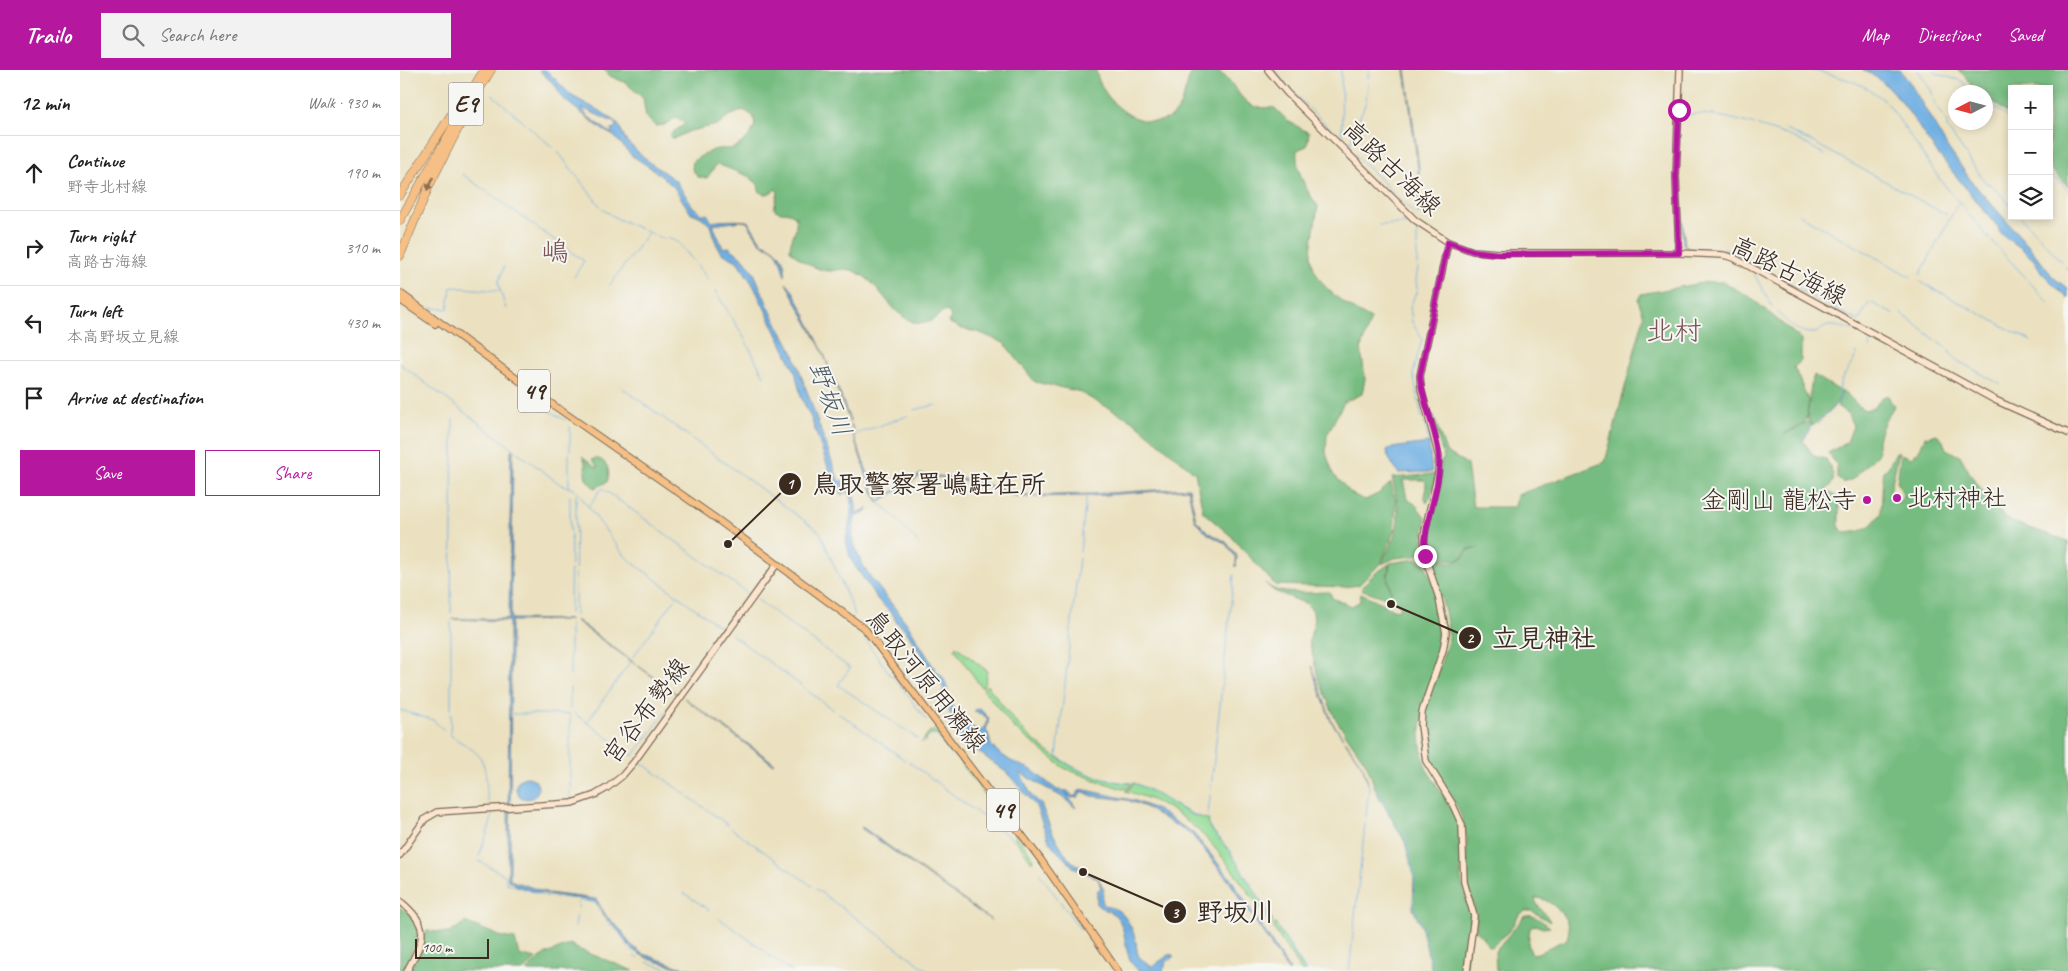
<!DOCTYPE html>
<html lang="en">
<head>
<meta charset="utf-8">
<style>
	:root { --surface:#fff; --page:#f2f2f2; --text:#222; --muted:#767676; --line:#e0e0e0; --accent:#b5179e }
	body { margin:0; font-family:Caveat,"Klee One",sans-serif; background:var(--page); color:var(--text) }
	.controls { position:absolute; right:15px; top:15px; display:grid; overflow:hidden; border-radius:0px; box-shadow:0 2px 8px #0003 }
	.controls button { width:45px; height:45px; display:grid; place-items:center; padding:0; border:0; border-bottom:1px solid var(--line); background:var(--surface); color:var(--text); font:25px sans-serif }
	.compass { position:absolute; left:1548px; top:15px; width:45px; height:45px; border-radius:50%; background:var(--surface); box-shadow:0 2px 8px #0003; rotate:264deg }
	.scale { position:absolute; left:15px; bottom:12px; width:74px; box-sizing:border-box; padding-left:5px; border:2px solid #3b2a1e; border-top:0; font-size:14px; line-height:18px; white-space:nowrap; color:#3b2a1e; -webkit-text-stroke:4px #f6f6f2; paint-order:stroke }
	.stop { position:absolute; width:15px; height:15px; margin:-11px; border:4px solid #b5179e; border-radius:50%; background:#fff }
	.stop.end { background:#b5179e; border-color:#fff; box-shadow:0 1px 5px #0008 }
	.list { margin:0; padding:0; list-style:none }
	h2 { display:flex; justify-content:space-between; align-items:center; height:65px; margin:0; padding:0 20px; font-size:21px }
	h2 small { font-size:16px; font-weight:400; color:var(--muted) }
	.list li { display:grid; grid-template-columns:32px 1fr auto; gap:15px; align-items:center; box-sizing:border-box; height:75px; padding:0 20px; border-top:1px solid var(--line) }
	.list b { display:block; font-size:19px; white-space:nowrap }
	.list p { margin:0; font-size:16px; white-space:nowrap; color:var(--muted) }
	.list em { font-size:16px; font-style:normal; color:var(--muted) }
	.actions { display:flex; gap:10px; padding:15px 20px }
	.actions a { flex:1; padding:11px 0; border:1px solid var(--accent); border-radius:0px; text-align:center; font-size:18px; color:var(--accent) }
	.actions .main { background:var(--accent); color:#fff }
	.icon { flex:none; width:28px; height:28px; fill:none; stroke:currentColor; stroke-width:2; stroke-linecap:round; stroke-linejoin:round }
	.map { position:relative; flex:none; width:1668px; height:901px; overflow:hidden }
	header { display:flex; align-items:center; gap:30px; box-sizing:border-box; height:70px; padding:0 25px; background:var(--accent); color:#fff }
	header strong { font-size:24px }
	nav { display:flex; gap:28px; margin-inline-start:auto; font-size:18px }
	.search { width:350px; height:45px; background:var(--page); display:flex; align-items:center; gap:12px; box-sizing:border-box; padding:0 18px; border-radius:0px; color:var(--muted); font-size:19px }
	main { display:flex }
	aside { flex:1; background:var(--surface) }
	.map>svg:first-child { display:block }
	.green { fill:#93dc97; stroke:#67835a }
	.forest { fill:#76bc80; stroke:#58734f }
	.water { fill:#6eafe2; stroke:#546c80; fill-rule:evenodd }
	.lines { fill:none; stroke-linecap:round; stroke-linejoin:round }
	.stream { stroke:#6eafe2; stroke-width:1 }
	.secondary-casing { stroke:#796a57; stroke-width:8 }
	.primary-casing { stroke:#796a57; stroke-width:8 }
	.highway-casing { stroke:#796a57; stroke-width:9 }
	.secondary { stroke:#fbe5cf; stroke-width:5.5 }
	.primary { stroke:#f5bf86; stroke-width:6 }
	.highway { stroke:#f5bf86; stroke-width:8 }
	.oneway { fill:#8f6d4d }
	.route { stroke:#b5179e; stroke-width:6 }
	.poi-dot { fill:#b5179e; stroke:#f6f6f2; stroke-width:2 }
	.labels { text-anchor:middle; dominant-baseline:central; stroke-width:4; stroke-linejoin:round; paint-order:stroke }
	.shield { fill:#f6f6f2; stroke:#73675e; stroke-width:1 }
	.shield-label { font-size:24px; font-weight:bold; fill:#3b2a1e }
	.street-label { font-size:25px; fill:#3b2a1e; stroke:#f6f6f2 }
	.poi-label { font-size:25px; fill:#3b2a1e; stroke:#f6f6f2; text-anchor:start }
	.water-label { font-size:26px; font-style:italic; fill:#4d5963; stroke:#f6f6f2 }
	.quarter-label { font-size:28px; fill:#7c5457; stroke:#f6f6f2 }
	.leader { fill:none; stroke:#3b2a1e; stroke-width:2 }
	.callout-dot { fill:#3b2a1e; stroke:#f6f6f2; stroke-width:2 }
	.mark-label { font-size:15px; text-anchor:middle; font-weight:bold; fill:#fff }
	.callout-label { font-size:26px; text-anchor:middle; font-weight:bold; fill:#3b2a1e; stroke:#f6f6f2; stroke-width:4; stroke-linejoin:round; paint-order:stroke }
</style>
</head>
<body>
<header>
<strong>Trailo</strong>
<div class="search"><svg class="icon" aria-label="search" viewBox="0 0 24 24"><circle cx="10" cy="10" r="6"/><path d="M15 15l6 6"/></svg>Search here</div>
<nav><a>Map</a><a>Directions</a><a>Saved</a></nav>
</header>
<main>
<aside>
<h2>12 min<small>Walk · 930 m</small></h2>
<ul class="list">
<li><svg class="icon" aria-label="ahead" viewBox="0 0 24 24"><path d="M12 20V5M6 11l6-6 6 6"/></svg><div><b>Continue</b><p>野寺北村線</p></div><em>190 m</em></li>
<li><svg class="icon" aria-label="right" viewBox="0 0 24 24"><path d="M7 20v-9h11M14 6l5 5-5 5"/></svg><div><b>Turn right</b><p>高路古海線</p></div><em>310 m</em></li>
<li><svg class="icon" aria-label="left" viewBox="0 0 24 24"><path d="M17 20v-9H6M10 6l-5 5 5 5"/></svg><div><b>Turn left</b><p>本高野坂立見線</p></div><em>430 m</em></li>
<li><svg class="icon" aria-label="arrive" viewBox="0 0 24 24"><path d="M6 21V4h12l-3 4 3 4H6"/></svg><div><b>Arrive at destination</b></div></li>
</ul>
<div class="actions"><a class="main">Save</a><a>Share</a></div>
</aside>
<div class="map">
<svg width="1668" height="901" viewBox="0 0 1668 901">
	<rect width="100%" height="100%" fill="#f6f6f2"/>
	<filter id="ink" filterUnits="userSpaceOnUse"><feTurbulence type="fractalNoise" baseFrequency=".02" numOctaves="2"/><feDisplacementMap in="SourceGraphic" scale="10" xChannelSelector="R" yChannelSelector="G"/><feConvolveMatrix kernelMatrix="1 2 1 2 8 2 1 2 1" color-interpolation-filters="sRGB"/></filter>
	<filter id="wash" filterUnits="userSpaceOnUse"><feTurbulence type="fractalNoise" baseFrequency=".0096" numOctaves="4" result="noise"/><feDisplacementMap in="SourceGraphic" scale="20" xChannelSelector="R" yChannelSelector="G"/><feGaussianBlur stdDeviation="1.12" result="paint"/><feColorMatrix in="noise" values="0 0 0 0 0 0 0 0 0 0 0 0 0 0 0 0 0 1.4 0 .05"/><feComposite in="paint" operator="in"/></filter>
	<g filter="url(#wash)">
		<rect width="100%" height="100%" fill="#ebe1c0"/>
		<path class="green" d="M556,576L587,601L585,613L583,617H581L555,579Z
			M587,615C599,630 610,647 623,660C651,688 690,712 731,713L729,718L723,719L695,710L664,698L614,658L583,619Z
			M533,661L541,664L633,787L632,792L615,769L616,766L556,687L549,682L537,665L531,664L521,673L529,662Z
			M733,713C760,721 782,746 808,749L809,757L829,780L873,850L871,857C863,841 852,826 841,812C809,767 781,735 725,721L730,719Z
			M875,853L905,901H901L874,859Z"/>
		<path class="forest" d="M204,0H696C701,30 740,64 771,47C782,41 786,15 791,3C796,0 801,0 807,0C831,0 833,24 851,35C857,39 868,37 875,38L888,51L909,63L907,76L897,80C895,99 906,121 918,136C916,151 912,168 911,183C911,215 947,236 971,249L961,278L965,309L962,324L944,332L927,365L926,383L933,404L952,424L965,430L978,424L991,413L996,432L994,461L981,493L959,515L945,517L875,515L831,466L803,442L795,403L733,351L677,321L635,312L604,273L578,262L562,259L548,252L551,247L549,242L543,241C535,249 526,257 513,252C488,242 480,212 456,202C446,197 439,200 430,201C417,201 397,189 390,180C390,167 398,161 396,147C386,139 382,145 374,139L378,122L376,119L368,124H363L359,121L358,114L348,106L317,94L307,108L298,107L292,99L293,91C300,87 309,80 318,79C323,78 328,80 333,78C349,71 367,49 343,40L327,47L321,54L290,61L273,69L270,66L273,62L285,54L277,47L264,55L255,56L246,47L243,28L226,13L210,6Z
			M1557,0H1668V116L1651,100L1649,91V19H1612V48L1595,33L1586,28V22H1576L1563,4Z
			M1308,212H1323L1350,227L1401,269V291L1394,297L1409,332L1406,349L1403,354L1384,364L1402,356L1407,351L1412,355L1403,371L1414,386L1426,389C1432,400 1439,412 1426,419C1430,424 1436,425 1439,430V456L1443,462L1447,463L1460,461L1471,455L1481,444L1483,401L1488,398L1496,382H1499L1490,422L1492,431L1499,432L1503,427L1501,418L1497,412L1501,384L1511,388L1519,381L1525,367L1537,364L1543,371L1546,379L1561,387L1572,407L1596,439L1612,452L1668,471V901H1096L1095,881L1124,847C1133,842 1142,852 1150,857L1143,858L1135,855L1130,858L1128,876L1132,884C1145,883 1154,873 1166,870C1177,853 1151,827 1135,828C1136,838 1147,843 1150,852L1132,841H1125L1119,845L1110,860L1092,877L1088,876L1081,865L1076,861V845L1066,808L1067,768L1063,751L1058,738L1033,698L1027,683L1026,639L1049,568L1045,541L1029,489C1038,489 1053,495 1061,489C1065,487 1066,483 1068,480L1080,477L1068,479L1062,488L1057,490L1028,488C1021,461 1041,421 1041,391L1044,389L1032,346L1033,344L1046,382L1064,392L1067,395L1073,437H1115L1117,425L1205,392L1244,246L1238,230L1241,224Z
			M1414,305L1440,321V326L1435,335L1413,356L1407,348L1411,314Z
			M1442,321C1452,326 1455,336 1465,340L1475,337L1481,328L1488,325L1491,332L1495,335C1488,345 1474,367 1479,380L1477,385L1453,409L1442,413L1437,408V395L1428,383L1447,372L1453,356L1448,344L1437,336Z
			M182,386L197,398L198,397L192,390L195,388C208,390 211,402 207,412L195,418C177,405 191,398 182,386Z
			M1036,404L1031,426L1027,433L1025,429L1026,412L1024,410H1003L1007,429L1015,434L1026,448L1022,478L1019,484L1015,486L995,488L982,494C986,483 992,474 995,464C1001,444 997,427 992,408Z
			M1017,489L1025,494L1034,517L1044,560L1043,571L1026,622L1020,665L1021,677L1026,698L1056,746L1061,760V810L1071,846L1065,901H1032L1021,855L1013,839L1014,805L1005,772L976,721L967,695L935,648L919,610L909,571L914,553L913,541L907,534L874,521L865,513C878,527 911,522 930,522L932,528L952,536L960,531L961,523L986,535L989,538L998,540L1001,536C996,530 970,523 961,519L973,505L989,494L987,509L991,522L988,508L990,493Z
			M0,837C32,860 14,872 3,901H0Z
			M65,852L102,867L115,869L119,885L136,889L123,901H10L22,876L26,861L50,863Z
			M170,874L178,879L234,901H126L142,886Z"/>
		<path class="water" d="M139,0H146L172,26L205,44L218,54L227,72L248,91L276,111L293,137L302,144H307L312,152C320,150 340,150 348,151L362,173C378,177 387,191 385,206C379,188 381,180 361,174L347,152L341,151L313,155L323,178L329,177L344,189L353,201L371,242L393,282L438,409L440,411H447C453,421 457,432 456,444L468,438V440L455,447L452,469L461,492L471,508L509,556L536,601C556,615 540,637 569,655C574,658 576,661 583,660L588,649L582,644L575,642V640L580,639L589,648L586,661L588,663L591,675L599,683L611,691L632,700L657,720L668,721L674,727L681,719L736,731L757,740L793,763L831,809L890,901H888L829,811L792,765L743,736L727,730L692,726L682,721L678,727L672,728L666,723L676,738L662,727L620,703L632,726L641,734L652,762L668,788L686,802L698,808L704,819C698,844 710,832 721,843C727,848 733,860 735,868C737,874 736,881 739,887L752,897L770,884L774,886L766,892L763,901H739C722,887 729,868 719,850C714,841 704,841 697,835V821L701,818L698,809L673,797L656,780L649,771L636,736L607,703L576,680L566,679L565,672L559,665L556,654L545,634L542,621L544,619L504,558L496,552L494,546L478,530L451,490L446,471L451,445L452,429L443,416L444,423L442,425L428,397L411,348L401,327L395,301L366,241L352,213L337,191L320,182C316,173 312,164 310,155L301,147L290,142L274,117L254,100L231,85L214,66L203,60L161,27L156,16ZM182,38L215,53L216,57L212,59V64L187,46Z
			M1005,0H1006L1019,98V144L1018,98Z
			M1463,0H1500L1510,13L1548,78L1572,112L1632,180L1653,207L1668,219V229L1642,203L1634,190L1621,178L1600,163L1598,157C1578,133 1558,109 1539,85C1515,56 1499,16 1463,0Z
			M1279,112L1285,176C1298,186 1325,173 1339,186L1315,180H1291L1286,178L1283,173Z
			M386,213L393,221C417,266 437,312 453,360L422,280Z
			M453,364L478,431L521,404L578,411L618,426L691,424L789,418L796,450L808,462L826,472L837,486L836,497V487L825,473L808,464L795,451L788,419L691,426L618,427L577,412L522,405L478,433L468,410Z
			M1029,373L1032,402L998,403L988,387L987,380L991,378Z
			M111,380H113L111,549L170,550L111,551L110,810L148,823L196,829L206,846L222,861L229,873L241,883L277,896L303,901L276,897L249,889L236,882L228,874L220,862L205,847L197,832C173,826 127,825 108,810L109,551L52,549H109Z
			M176,550L278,625L176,551Z
			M912,596L931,650L963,697L968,713L963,697L931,651L916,611Z
			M284,628L374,693L373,694Z
			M116 718a11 11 0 1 1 22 0a11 11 0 1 1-22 0Z
			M462,757L591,850L461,758Z"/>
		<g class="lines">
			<path class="stream" d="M874,0L887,16
				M941,0L942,67
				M1411,0C1443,8 1464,11 1489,35L1541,111L1588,167L1649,233
				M1518,0L1532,22L1535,34L1547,53V58L1586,113L1592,115L1612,137
				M1534,0L1537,4L1562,11L1572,22
				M968,8L969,0
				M889,18L906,35
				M93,25L152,77
				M1586,31L1593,35L1612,52
				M909,38L939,67
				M1281,47C1300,35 1373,60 1394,68C1405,73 1415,79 1425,85
				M1384,59L1414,73L1547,145
				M954,61L966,32L968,12
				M953,63L949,79L996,125
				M158,82L200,136
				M1649,103L1668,120
				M62,104L184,191L174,207
				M998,127L1016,146
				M202,139L218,149L264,169
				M1400,145L1511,207
				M1620,146L1662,192
				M979,155L1013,153
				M268,168L278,172L308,209
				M1338,186L1361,200
				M1017,195V158
				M104,197L98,213L106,239
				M1666,197L1668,200
				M1018,198L1016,209L1017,220L1010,237L1012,252L1022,269L1013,304L1022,348
				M1368,203L1458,251L1470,232L1493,244
				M1354,204L1373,238
				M1520,205L1558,133
				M1519,211L1631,271
				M210,215L247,164
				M315,221L341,262L364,306
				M31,238L48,239L51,217L100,221
				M1377,241C1385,252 1402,267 1418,262C1420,261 1422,258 1425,257C1433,254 1444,258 1453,260
				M1500,242L1547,279L1556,290L1600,314
				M1469,278L1471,269
				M0,294L160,414L176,420L223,484L232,492L323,559L281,620
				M221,317L420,462L455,545
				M123,321L139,335L165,350
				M514,340L536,335
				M1024,352L1029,372L1028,373
				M1418,354C1423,346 1432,341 1437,333C1442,326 1439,322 1440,314C1442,306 1454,293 1457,283
				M456,364L507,346
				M1404,368L1411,356
				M170,381V357
				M169,416V384
				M170,426V461
				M478,432L488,440L519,474
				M189,436L202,418L350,525
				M680,482L686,428
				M679,488L657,686C676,701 706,713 731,713
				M356,529L431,584
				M51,543L53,349
				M170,544L171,464
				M175,545L176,425
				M332,565L406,619
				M464,568L491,606L494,607L526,650
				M433,586L450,598L438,615L518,669
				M233,587L278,525
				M170,606V553
				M408,621L433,640
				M51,639V552
				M170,639V618
				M0,640L33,650L44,660
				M51,643L50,665C59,672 76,679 81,689C88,702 86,719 88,733
				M174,643L233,686L274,631
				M439,643L505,690
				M112,644H170V727
				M187,652L231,591
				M524,673L531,664L537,665L549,682L555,687
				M239,691L328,755
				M509,692L614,770
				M734,713C757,722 776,739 801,747
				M975,717L991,746L1005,765L1015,810L1013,837L1021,853L1033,901
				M808,745L834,505
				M809,749V752
				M809,756L829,780L872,849
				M331,758L412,816
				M79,786L91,752L92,743
				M79,791L106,806V813L146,826L175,829
				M640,804L680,859
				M416,819L529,901
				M284,823L309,840
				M178,838L179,830L196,833C204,852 208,851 220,864C226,872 226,876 235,882
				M320,849L365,881
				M877,856L906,901
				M175,857L177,842
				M367,884L391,901
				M234,886L238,889
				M247,892L273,901
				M949,901L969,718L968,713"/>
		</g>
	</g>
	<g filter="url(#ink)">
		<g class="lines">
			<g class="secondary-casing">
				<path id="secondary" d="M868,0L887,23L1015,150L1048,172L1073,181L1099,183H1279L1323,185L1334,188L1595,330L1668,363
					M1048,172L1020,306L1021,319L1039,387L1038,403L1024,465L1025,487L1038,525L1046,563L1043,580L1022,642L1021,656L1026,691L1052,733L1062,755L1064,812L1074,846L1067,901
					M1279,183L1276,107L1280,0
					M0,785L25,749L37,742L172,733L195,725L207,718L222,706L234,692L377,494
					M0,831C32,858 24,868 7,901"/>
			</g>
			<g class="primary-casing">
				<path id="primary" d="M0,223L136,323L318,450L465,559L641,790L718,901
					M0,230L35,254"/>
			</g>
			<g class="highway-casing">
				<path id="highway" d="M59,41L84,0
					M0,125L58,34
					M0,150L64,38
					M0,186L29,116L70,35L91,0"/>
			</g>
			<use href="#secondary" class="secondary"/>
			<use href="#primary" class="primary"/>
			<use href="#highway" class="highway"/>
		</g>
		<defs><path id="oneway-solid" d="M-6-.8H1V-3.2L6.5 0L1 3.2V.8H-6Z" transform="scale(1.25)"/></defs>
		<use class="oneway" href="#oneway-solid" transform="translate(30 114) rotate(116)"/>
	</g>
	<g class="lines" filter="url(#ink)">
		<path class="route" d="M1025,486C1022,453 1041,422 1039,388C1038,362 1022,333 1020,306L1048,172L1073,181L1099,184L1279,183L1276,107L1279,40"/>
	</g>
	<g class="poi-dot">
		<circle cx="1497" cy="428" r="5"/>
		<circle cx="1467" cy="430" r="5"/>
	</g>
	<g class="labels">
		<g class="shield">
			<rect x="48.5" y="12.5" width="35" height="43" rx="4"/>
			<rect x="118" y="299.5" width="32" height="43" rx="4"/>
			<rect x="587" y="718.5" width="32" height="43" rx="4"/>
		</g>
		<g class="shield-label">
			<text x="66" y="34">E9</text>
			<text x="134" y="321">49</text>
			<text x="603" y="740">49</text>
		</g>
		<g class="street-label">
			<text transform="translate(992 98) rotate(44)">高路古海線</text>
			<text transform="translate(1389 201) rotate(26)">高路古海線</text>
			<text transform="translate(526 611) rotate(51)">鳥取河原用瀬線</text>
			<text transform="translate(246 641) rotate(-53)">宮谷布勢線</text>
		</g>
		<g class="poi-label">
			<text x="1507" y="428">北村神社</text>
			<text x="1457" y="430" text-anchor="end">金剛山 龍松寺</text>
		</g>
		<g class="water-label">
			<text transform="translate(430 329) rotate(70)">野坂川</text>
		</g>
		<g class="quarter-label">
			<text x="155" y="181">嶋</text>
			<text x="1274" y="260">北村</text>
		</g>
	</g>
	<path class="leader" d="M328 474L390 414M991 534L1070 568M683 802L775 842"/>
	<g class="callout-dot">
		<circle cx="328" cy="474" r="5"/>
		<circle cx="991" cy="534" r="5"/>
		<circle cx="683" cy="802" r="5"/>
		<circle cx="390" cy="414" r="12"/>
		<circle cx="1070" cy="568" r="12"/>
		<circle cx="775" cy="842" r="12"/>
	</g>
	<g class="mark-label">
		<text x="390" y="419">1</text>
		<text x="1070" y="573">2</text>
		<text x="775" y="848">3</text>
	</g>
	<g class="callout-label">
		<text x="529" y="423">鳥取警察署嶋駐在所</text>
		<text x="1144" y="577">立見神社</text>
		<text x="836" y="851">野坂川</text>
	</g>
</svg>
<div class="controls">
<button>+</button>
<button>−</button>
<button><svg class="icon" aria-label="layers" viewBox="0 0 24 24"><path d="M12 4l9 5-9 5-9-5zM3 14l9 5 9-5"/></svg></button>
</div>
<svg class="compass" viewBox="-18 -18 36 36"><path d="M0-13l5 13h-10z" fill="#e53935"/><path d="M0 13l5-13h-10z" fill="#767676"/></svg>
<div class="scale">100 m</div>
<div class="stop" style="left:1279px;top:40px"></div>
<div class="stop end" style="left:1025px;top:486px"></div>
</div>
</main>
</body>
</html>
